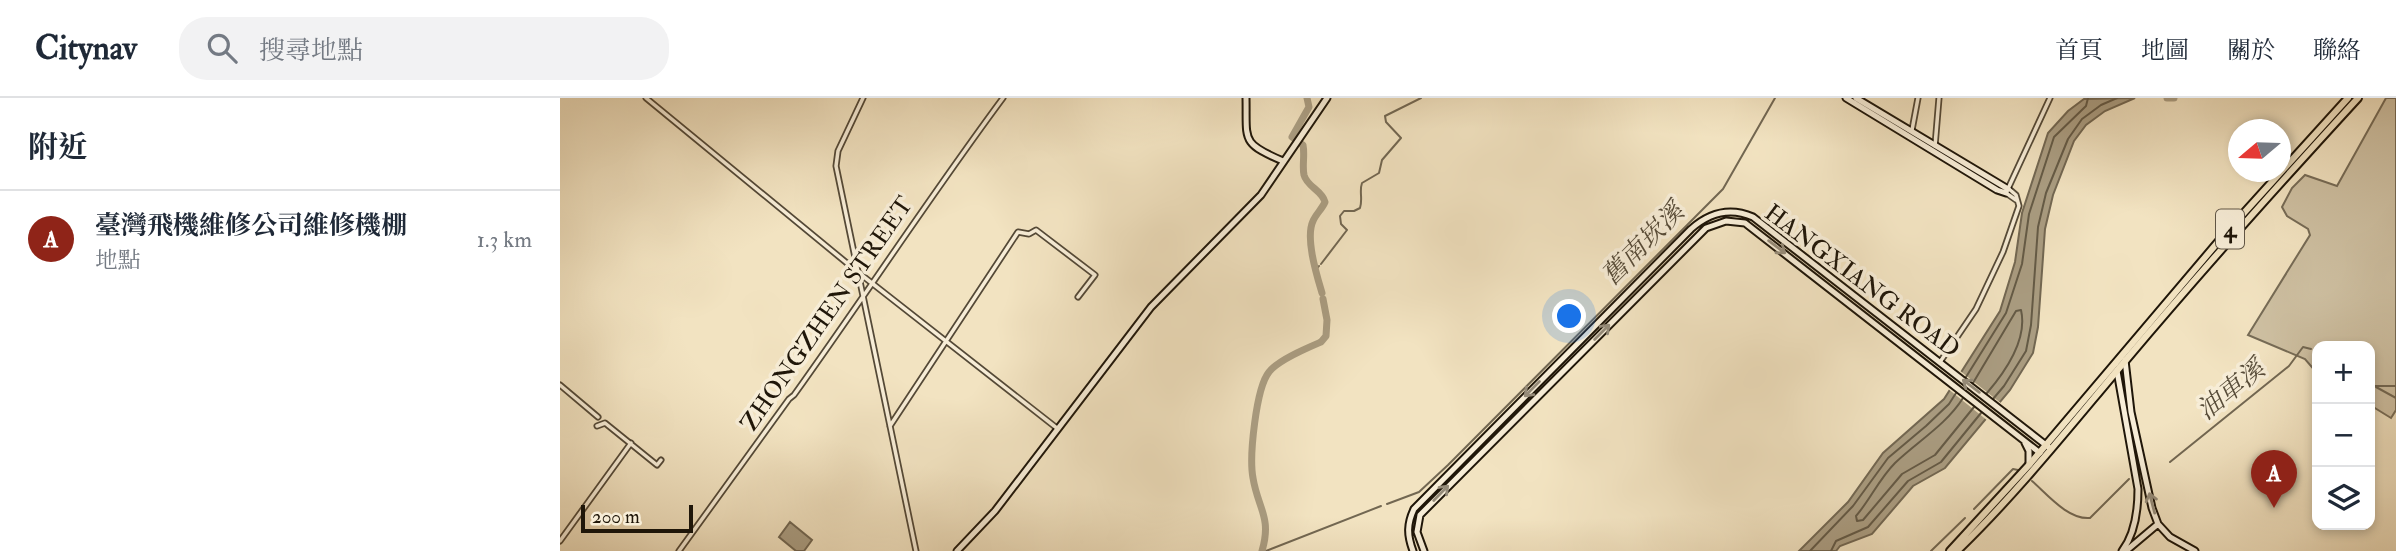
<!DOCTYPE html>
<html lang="zh-TW">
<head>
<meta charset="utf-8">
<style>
	:root { --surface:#fff; --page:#f2f2f3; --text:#1f2937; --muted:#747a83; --line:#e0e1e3; --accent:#8f2418 }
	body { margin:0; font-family:"IM FELL Double Pica","Noto Serif TC",serif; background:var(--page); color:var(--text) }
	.controls { position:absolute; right:21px; bottom:21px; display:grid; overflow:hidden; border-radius:14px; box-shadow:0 4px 10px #0003 }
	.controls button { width:63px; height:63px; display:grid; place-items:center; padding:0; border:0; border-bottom:2px solid var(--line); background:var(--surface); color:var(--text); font:35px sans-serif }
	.compass { position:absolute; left:1668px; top:21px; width:63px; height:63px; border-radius:50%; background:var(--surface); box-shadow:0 4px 10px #0003; rotate:251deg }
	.scale { position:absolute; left:21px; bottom:18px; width:112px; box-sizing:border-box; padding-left:7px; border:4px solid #1f1609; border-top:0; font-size:19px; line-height:24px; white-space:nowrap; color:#1f1609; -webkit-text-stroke:5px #f7edd7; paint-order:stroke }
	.you { position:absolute; left:1010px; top:219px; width:24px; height:24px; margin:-18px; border:5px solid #fff; border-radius:50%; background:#1a73e8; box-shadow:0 0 0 10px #1a73e833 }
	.badge { display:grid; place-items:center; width:46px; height:46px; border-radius:50%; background:var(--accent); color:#fff; font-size:23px; font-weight:700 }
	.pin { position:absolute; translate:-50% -58px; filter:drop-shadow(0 2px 4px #0008) }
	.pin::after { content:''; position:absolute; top:37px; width:24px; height:21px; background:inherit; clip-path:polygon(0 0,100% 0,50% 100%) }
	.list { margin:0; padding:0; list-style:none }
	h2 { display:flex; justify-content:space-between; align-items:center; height:91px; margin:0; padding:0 28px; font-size:30px }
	h2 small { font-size:23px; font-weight:400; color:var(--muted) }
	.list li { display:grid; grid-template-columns:46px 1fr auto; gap:21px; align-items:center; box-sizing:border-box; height:98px; padding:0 28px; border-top:2px solid var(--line) }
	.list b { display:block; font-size:26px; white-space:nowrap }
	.list p { margin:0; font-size:23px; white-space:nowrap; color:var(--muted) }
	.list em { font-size:23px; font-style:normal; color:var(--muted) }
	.icon { flex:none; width:38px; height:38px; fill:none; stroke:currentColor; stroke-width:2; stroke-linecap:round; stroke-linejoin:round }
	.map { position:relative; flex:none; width:1836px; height:453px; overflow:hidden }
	header { display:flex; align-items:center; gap:42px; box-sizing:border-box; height:98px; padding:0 35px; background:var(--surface); border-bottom:2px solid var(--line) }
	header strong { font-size:33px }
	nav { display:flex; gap:38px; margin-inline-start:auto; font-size:24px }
	.search { width:490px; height:63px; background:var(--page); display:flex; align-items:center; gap:18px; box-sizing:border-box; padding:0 24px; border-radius:28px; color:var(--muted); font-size:26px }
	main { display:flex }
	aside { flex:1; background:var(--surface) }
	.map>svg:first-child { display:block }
	.green { fill:#cec0a2; stroke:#766b56; stroke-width:2 }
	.water { fill:#aa9d82; stroke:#726752; stroke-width:2 }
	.pier { fill:#f2e3c1 }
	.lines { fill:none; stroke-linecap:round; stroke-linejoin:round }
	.shore { stroke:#645a46; stroke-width:2 }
	.stream { stroke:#726752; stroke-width:2 }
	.river { stroke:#aa9d82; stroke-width:7 }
	.street-casing { stroke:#544937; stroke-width:7 }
	.secondary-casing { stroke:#1f1609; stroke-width:9 }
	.primary-casing { stroke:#1f1609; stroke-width:10 }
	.street { stroke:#f7edd7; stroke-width:3.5 }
	.secondary { stroke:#f7edd7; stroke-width:5 }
	.primary { stroke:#f2e3c1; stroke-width:6 }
	.oneway { stroke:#968c7a }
	.labels { text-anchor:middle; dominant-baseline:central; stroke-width:7; stroke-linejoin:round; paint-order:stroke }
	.shield { fill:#f7edd7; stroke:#605647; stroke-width:2 }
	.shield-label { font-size:23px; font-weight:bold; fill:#1f1609 }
	.street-label { font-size:24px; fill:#1f1609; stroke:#f7edd7 }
	.water-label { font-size:26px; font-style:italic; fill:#574c39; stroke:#f7edd7 }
</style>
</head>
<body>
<header>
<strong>Citynav</strong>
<div class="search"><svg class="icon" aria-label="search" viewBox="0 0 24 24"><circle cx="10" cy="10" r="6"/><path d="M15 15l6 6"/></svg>搜尋地點</div>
<nav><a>首頁</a><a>地圖</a><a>關於</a><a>聯絡</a></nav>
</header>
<main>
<aside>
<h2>附近<small></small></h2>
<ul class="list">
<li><span class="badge">A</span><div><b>臺灣飛機維修公司維修機棚</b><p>地點</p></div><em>1.3 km</em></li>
</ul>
</aside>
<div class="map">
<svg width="1836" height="453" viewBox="0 0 1836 453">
	<rect width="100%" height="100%" fill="#f2e3c1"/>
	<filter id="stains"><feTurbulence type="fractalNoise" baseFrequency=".00286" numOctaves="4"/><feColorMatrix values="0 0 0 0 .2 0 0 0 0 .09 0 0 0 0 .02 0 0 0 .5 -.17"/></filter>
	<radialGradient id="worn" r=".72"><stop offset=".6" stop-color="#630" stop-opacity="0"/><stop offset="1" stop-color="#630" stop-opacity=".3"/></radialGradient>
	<path class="green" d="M1826,0H1836V312L1831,320L1810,307V248H1757V275L1745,261L1688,237L1750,137L1748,131L1727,118L1722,109L1732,90L1745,77L1777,88Z"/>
	<path class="water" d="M1575,0L1545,13L1526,27L1514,43L1493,97L1485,131L1478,229L1473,255L1450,292L1385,370L1353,388L1312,436L1280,448L1276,453H1239L1288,404L1323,355L1384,301L1440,213L1455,164L1462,115L1488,35L1508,13L1524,1Z
		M230,424L252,442L244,453H236L219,439Z"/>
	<path class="pier" d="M1399,272L1442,306L1428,323L1387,290Z"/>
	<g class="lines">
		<path class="shore" d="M1406,279L1446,215L1462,166L1469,116L1494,39L1526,8L1528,0
			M1413,285L1456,213L1461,212C1468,242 1445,274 1427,295
			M1403,300C1386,327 1358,343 1335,365C1319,381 1310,402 1296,418L1297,423L1303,422L1342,376L1375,357L1414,309
			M1433,301L1444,288L1466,253L1471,227L1478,129L1486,95L1508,41L1522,21L1541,7L1557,0
			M1250,453L1293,408L1328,360L1366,328L1389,306L1396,295
			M1271,453L1276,443L1308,429L1348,383L1381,364L1421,315"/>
		<path class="stream" d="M761,166L787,132L781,126L780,118L784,113H794L800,110C803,101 799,93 802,85L819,75L822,62L841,40L826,24L825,18L861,0
			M755,173L759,168
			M1810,285L1815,288H1836
			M1816,289L1836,300
			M1610,364L1729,268L1743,249L1751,251
			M1472,383C1487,396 1508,422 1530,420L1569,381
			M827,406L859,394L888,367L1163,91L1215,0
			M1414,411L1453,371L1458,372
			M706,453L821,408
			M1371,453L1405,420"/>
		<path class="river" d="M747,0L749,9L732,39L743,47C745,57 742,68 744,77C747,89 762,92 765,104C762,111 756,116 753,123C745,140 757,178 762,195
			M1607,0H1614
			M702,453C712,419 698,411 693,380C689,359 696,290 709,274C718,262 747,250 761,244L766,238L767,222L763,201"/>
		<g class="street-casing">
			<path id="street" d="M86,0L299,175L498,331
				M303,0L278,53L276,68L356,453
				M1352,32L1358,0
				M1375,48L1379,0
				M1456,102L1446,95L1490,0
				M1380,264L1416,211L1443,154L1459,108L1456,97L1449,91
				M0,287L38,319
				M37,328L45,325L97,367L101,362
				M330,328L458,134L469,136L476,132L535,177L518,199
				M0,443L71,345
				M119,453L229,301L234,297C305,198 371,97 443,0"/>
		</g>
		<g class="secondary-casing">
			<path id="secondary" d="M686,0C687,42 680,45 723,63
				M1286,0L1437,92L1446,95
				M1296,0L1448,91
				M1565,262L1571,314L1592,410L1598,426L1610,439L1635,453
				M1557,273L1578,391C1578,412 1575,436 1562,453
				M1465,345L1469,353V366
				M397,453L435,413L591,209L701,97L767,0
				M853,453C847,437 847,426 854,411L1131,131C1149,115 1170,109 1193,119L1491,351
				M864,453L857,434L860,417L1146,130L1166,123L1185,125L1480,355
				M1566,453L1598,426"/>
		</g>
		<g class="primary-casing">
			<path id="primary" d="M1390,453L1469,367L1664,137L1788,0
				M1397,453C1458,394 1511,327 1566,262C1641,173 1719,86 1798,0"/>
		</g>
		<use href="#street" class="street"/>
		<use href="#secondary" class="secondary"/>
		<use href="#primary" class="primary"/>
	</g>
	<defs><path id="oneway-shaft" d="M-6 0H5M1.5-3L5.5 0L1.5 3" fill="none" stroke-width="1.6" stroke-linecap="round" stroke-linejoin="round" transform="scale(1.75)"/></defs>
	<g class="oneway">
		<use href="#oneway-shaft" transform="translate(1217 149) rotate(37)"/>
		<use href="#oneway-shaft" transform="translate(1042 234) rotate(-45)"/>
		<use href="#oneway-shaft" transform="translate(1411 288) rotate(-143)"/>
		<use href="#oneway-shaft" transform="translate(972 291) rotate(135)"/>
		<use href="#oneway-shaft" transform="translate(881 395) rotate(-46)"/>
		<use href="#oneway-shaft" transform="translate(1592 405) rotate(-105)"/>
	</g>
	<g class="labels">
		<rect class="shield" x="1656" y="111.5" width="28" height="39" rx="5"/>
		<g class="shield-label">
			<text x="1670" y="131">4</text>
		</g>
		<g class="street-label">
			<text transform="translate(1302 183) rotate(37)">HANGXIANG ROAD</text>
			<text transform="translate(267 216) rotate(-55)">ZHONGZHEN STREET</text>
		</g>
		<g class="water-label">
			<text transform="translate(1083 146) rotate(-45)">舊南崁溪</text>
			<text transform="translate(1671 292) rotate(-39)">油車溪</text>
		</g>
	</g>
	<rect width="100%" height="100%" filter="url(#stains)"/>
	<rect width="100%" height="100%" fill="url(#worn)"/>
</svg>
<div class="controls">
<button>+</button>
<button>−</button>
<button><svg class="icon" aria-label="layers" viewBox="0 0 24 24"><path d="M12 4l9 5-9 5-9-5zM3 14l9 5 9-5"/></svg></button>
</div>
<svg class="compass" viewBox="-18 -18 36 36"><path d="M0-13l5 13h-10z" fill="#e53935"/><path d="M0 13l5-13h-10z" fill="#747a83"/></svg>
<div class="scale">200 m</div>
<div class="you"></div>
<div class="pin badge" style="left:1714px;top:410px">A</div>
</div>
</main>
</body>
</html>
